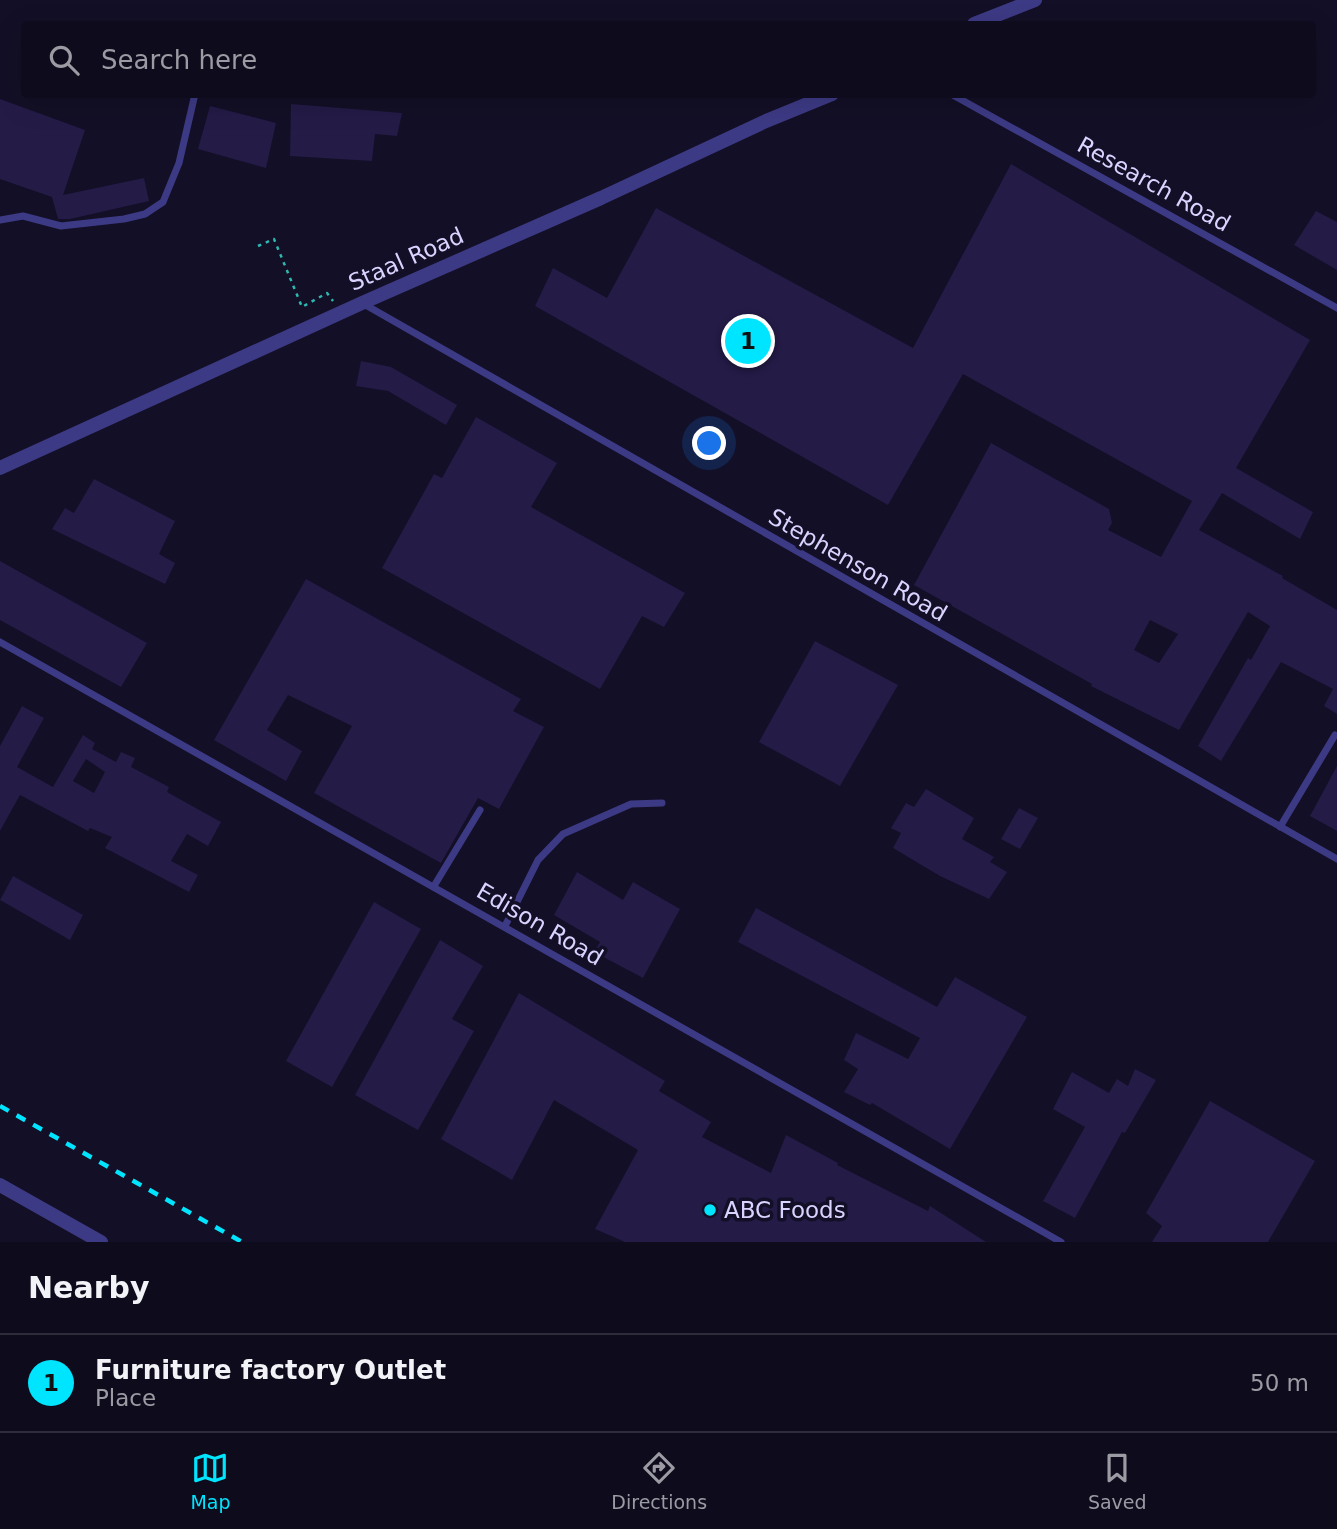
<!DOCTYPE html>
<html lang="en">
<head>
<meta charset="utf-8">
<style>
	:root { --surface:#0e0b1c; --page:#1c1929; --text:#f1f3f6; --muted:#9b9ba3; --line:#2e2b3b; --accent:#00e5ff }
	body { margin:0; font-family:"DejaVu Sans",sans-serif; background:var(--page); color:var(--text) }
	.you { position:absolute; left:710px; top:444px; width:24px; height:24px; margin:-18px; border:5px solid #fff; border-radius:50%; background:#1a73e8; box-shadow:0 0 0 10px #1a73e833 }
	.badge { display:grid; place-items:center; width:46px; height:46px; border-radius:50%; background:var(--accent); color:#111; font-size:23px; font-weight:700 }
	.pin { position:absolute; translate:-50% -50%; border:4px solid #fff; box-shadow:0 2px 7px #0006 }
	.list { margin:0; padding:0; list-style:none }
	h2 { display:flex; justify-content:space-between; align-items:center; height:91px; margin:0; padding:0 28px; font-size:30px }
	h2 small { font-size:23px; font-weight:400; color:var(--muted) }
	.list li { display:grid; grid-template-columns:46px 1fr auto; gap:21px; align-items:center; box-sizing:border-box; height:98px; padding:0 28px; border-top:2px solid var(--line) }
	.list b { display:block; font-size:26px; white-space:nowrap }
	.list p { margin:0; font-size:23px; white-space:nowrap; color:var(--muted) }
	.list em { font-size:23px; font-style:normal; color:var(--muted) }
	.icon { flex:none; width:38px; height:38px; fill:none; stroke:currentColor; stroke-width:2; stroke-linecap:round; stroke-linejoin:round }
	.map { position:relative; flex:none; width:1337px; height:1242px; overflow:hidden }
	.search { position:absolute; background:var(--surface); box-shadow:0 7px 28px #0002; left:21px; right:21px; top:21px; height:77px; display:flex; align-items:center; gap:18px; box-sizing:border-box; padding:0 24px; border-radius:7px; color:var(--muted); font-size:26px }
	.sheet { height:189px; background:var(--surface) }
	nav { display:flex; justify-content:space-around; align-items:center; box-sizing:border-box; height:98px; border-top:2px solid var(--line); background:var(--surface); font-size:19px; color:var(--muted) }
	nav a { display:grid; justify-items:center; gap:4px }
	nav .on { color:var(--accent) }
	.map>svg:first-child { display:block }
	.building { fill:#241b47; fill-rule:evenodd }
	.lines { fill:none; stroke-linecap:round; stroke-linejoin:round }
	.path { stroke:#2fb8b0; stroke-width:2.5; stroke-dasharray:3.5 5; stroke-linecap:butt }
	.service { stroke:#3d3a85; stroke-width:7 }
	.minor { stroke:#3d3a85; stroke-width:14 }
	.rail { stroke:#00e5ff; stroke-width:4.5; stroke-dasharray:10 9; stroke-linecap:butt }
	.poi-dot { fill:#00e5ff; stroke:#130f26; stroke-width:2.5 }
	.labels { text-anchor:middle; dominant-baseline:central; stroke-width:7; stroke-linejoin:round; paint-order:stroke }
	.street-label { font-size:23px; fill:#d9d4ff; stroke:#130f26 }
	.poi-label { font-size:23px; fill:#d9d4ff; stroke:#130f26; text-anchor:start }
</style>
</head>
<body>
<div class="map">
<svg width="1337" height="1242" viewBox="0 0 1337 1242">
	<rect width="100%" height="100%" fill="#130f26"/>
	<path class="building" d="M0,99L85,130L63,195L144,178L149,201L70,219H58L52,197L0,179Z
		M291,104L402,113L397,136L375,134L372,161L290,156Z
		M210,106L276,123L266,168L198,149Z
		M1011,164L1310,340L1236,468L1313,512L1300,539L1222,493L1199,530L1283,576L1282,578L1337,610V714L1324,706L1333,689L1281,662L1221,761L1198,746L1248,658L1251,660L1270,626L1248,612L1179,730L1091,686L1092,684L914,585L991,443L1109,509L1112,523L1108,530L1161,557L1192,501L963,374L888,505L535,306L553,268L607,298L656,208L913,348ZM1150,620L1178,634L1159,663L1134,650Z
		M1316,211L1337,222V270L1294,245Z
		M361,361L391,367L457,405L446,425L388,391L356,386Z
		M476,417L557,463L531,507L685,593L664,627L642,616L600,689L382,568L434,474L442,478Z
		M94,479L175,521L159,554L175,563L165,584L52,529L65,508L74,513Z
		M0,561L147,643L121,687L0,620Z
		M306,579L521,699L513,711L544,727L499,809L478,798L441,863L314,793L352,726L288,695L267,730L302,751L286,781L214,740Z
		M815,641L898,685L840,786L759,742Z
		M22,706L44,718L17,767L53,787L83,735L95,743L92,749L116,762L121,752L135,758L131,767L169,787L167,792L221,822L208,846L187,834L171,861L198,875L189,892L105,848L112,837L90,828L88,831L20,795L0,831V746ZM86,759L105,772L94,793L73,781Z
		M1337,766V831L1310,816Z
		M926,789L974,818L962,839L994,857L990,862L1007,872L989,899L940,876L893,848L901,833L891,828L906,803L914,807Z
		M1019,808L1038,818L1020,849L1001,839Z
		M577,872L623,900L633,882L680,909L643,978L594,952L600,942L554,915Z
		M13,876L83,915L70,940L0,900Z
		M374,902L421,929L332,1087L286,1061Z
		M756,908L937,1007L955,977L1027,1017L950,1149L872,1103L870,1105L844,1092L858,1069L844,1060L856,1033L908,1059L920,1038L738,942Z
		M440,940L483,966L452,1019L474,1031L418,1130L355,1095Z
		M519,993L665,1081L659,1091L711,1122L702,1137L771,1173L786,1135L838,1163L837,1165L928,1211L930,1206L986,1242H625L595,1229L638,1150L554,1100L512,1180L441,1139Z
		M1135,1069L1156,1080L1125,1133L1122,1132L1075,1218L1043,1201L1085,1127L1053,1109L1072,1072L1109,1093L1117,1079L1128,1086Z
		M1210,1101L1315,1161L1268,1242H1152L1162,1226L1146,1213Z"/>
	<g class="lines">
		<path class="path" d="M258,246L274,239L302,307L327,293L333,301"/>
		<path class="service" d="M951,94L1337,308
			M0,220L23,216L61,226L124,219L145,214L163,202L179,163L195,94
			M362,303L1337,859
			M0,642L1061,1242
			M1280,827L1335,735
			M434,886L480,810
			M505,926L538,860L563,834L631,804L662,803"/>
		<path class="minor" d="M974,24L1035,0
			M0,468L362,303L601,198L766,121L832,94
			M0,1185L101,1242"/>
		<path class="rail" d="M0,1106L242,1242"/>
	</g>
	<circle class="poi-dot" cx="710" cy="1210" r="7"/>
	<g class="labels">
		<g class="street-label">
			<text transform="translate(1154 184) rotate(29)">Research Road</text>
			<text transform="translate(406 259) rotate(-24)">Staal Road</text>
			<text transform="translate(858 565) rotate(30)">Stephenson Road</text>
			<text transform="translate(540 924) rotate(30)">Edison Road</text>
		</g>
		<g class="poi-label">
			<text x="724" y="1210">ABC Foods</text>
		</g>
	</g>
</svg>
<div class="you"></div>
<div class="pin badge" style="left:748px;top:341px">1</div>
<div class="search"><svg class="icon" aria-label="search" viewBox="0 0 24 24"><circle cx="10" cy="10" r="6"/><path d="M15 15l6 6"/></svg>Search here</div>
</div>
<section class="sheet">
<h2>Nearby<small></small></h2>
<ul class="list">
<li><span class="badge">1</span><div><b>Furniture factory Outlet</b><p>Place</p></div><em>50 m</em></li>
</ul>
</section>
<nav>
<a class="on"><svg class="icon" aria-label="map" viewBox="0 0 24 24"><path d="M3 6l6-2 6 2 6-2v14l-6 2-6-2-6 2zM9 4v14M15 6v14"/></svg>Map</a>
<a><svg class="icon" aria-label="directions" viewBox="0 0 24 24"><path d="M12 3l9 9-9 9-9-9zM9 14v-3h6M13 9l2 2-2 2"/></svg>Directions</a>
<a><svg class="icon" aria-label="saved" viewBox="0 0 24 24"><path d="M7 4h10v16l-5-4-5 4z"/></svg>Saved</a>
</nav>
</body>
</html>
